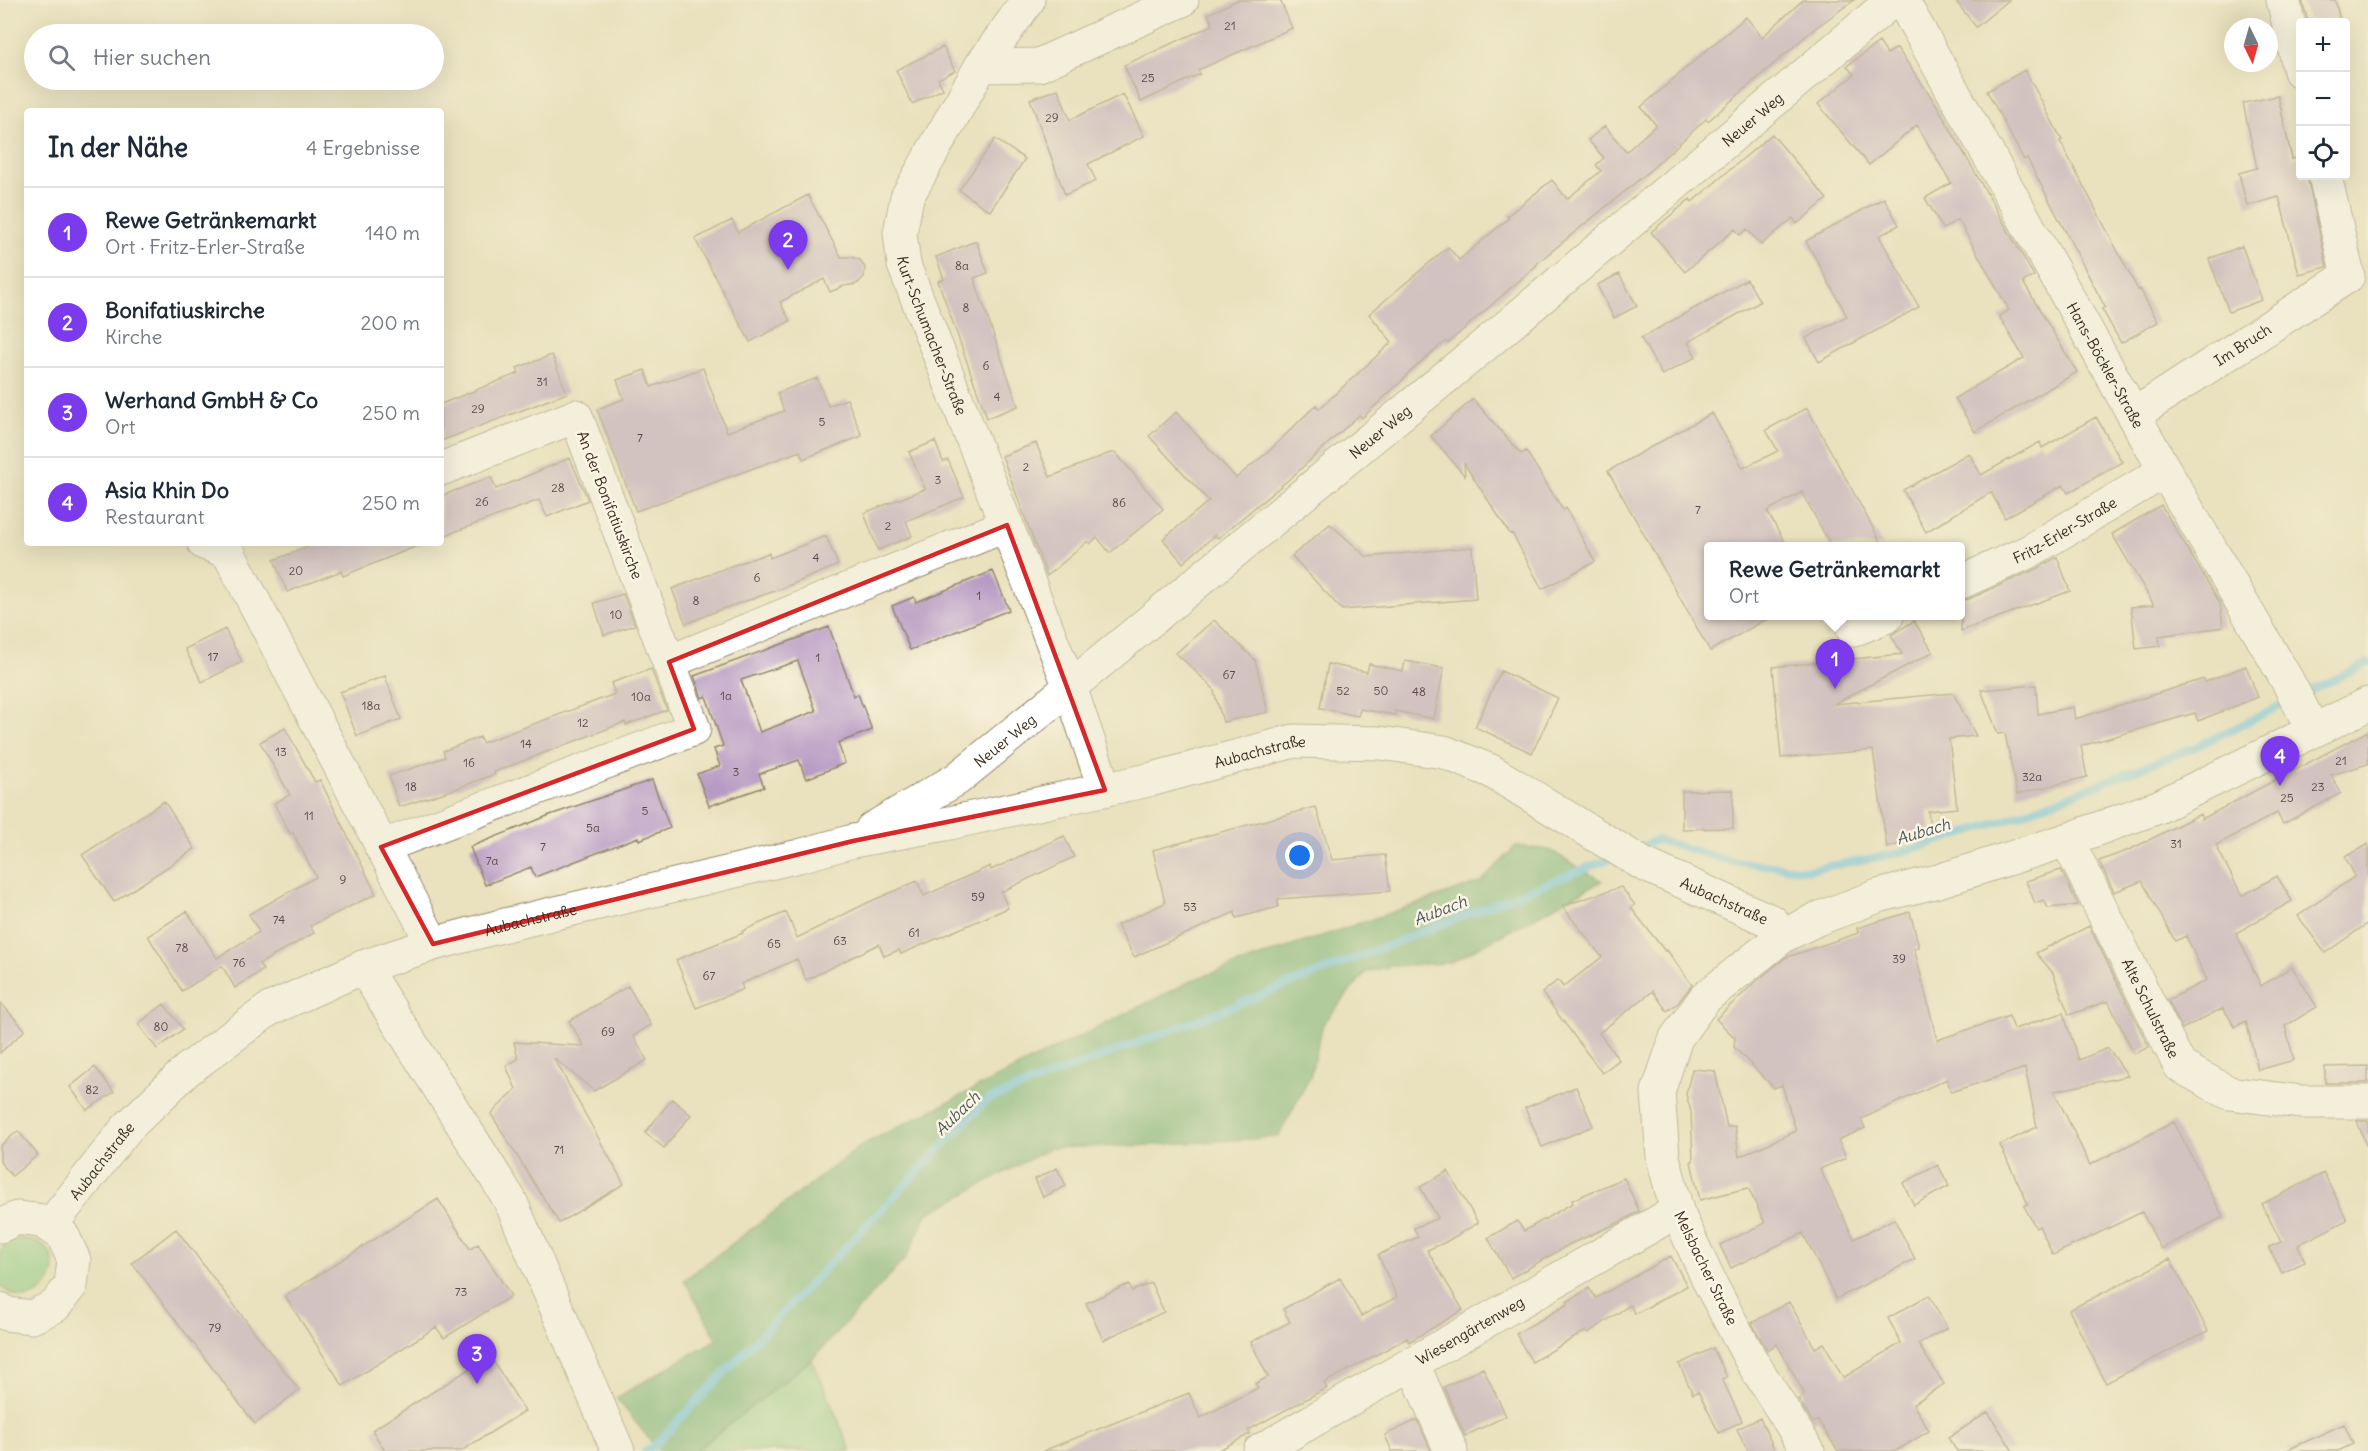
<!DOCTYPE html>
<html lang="de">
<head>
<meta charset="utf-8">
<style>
	:root { --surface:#fff; --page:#f2f2f3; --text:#1f2937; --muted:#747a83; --line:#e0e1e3; --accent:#7c3aed }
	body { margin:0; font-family:Delius,sans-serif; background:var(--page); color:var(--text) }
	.controls { position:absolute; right:18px; top:18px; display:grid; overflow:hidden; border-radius:6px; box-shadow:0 6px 24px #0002 }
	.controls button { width:54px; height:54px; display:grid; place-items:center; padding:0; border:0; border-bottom:2px solid var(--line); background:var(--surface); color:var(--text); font:30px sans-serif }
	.compass { position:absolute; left:2224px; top:18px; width:54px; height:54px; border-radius:50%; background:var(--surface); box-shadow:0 6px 24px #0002; rotate:175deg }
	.you { position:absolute; left:1300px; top:856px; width:21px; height:21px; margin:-15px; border:4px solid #fff; border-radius:50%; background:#1a73e8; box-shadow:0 0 0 9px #1a73e833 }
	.badge { display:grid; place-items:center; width:39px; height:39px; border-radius:50%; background:var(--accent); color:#fff; font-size:20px; font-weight:700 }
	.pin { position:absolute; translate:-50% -50px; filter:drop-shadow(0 2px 3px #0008) }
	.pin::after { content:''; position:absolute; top:32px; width:21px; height:18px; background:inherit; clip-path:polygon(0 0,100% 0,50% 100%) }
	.popup { position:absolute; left:1704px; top:542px; width:261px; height:78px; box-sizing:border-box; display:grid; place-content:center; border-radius:6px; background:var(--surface); filter:drop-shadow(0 2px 4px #0005); font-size:20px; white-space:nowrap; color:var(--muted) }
	.popup b { font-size:22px; color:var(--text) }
	.popup::after { content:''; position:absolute; left:50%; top:100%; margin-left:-12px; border:12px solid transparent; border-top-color:var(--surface) }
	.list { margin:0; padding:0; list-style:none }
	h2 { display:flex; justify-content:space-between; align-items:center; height:78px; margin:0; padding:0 24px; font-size:26px }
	h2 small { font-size:20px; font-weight:400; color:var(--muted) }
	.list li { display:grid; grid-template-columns:39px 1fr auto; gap:18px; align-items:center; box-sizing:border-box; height:90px; padding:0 24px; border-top:2px solid var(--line) }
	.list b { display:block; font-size:22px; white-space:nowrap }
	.list p { margin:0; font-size:20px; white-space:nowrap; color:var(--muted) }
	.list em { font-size:20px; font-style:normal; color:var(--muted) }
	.icon { flex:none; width:33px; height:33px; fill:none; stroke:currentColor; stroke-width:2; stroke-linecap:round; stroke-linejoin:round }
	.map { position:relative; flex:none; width:2368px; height:1451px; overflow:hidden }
	.search { position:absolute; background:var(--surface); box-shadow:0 6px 24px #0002; left:24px; top:24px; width:420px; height:66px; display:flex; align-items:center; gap:15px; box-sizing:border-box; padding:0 21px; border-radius:33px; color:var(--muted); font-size:22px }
	.panel { position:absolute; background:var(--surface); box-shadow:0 6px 24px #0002; left:24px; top:108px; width:420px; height:438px; border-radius:6px }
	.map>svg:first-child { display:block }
	.green { fill:#88cc86; stroke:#627b52; stroke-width:1.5 }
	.forest { fill:#6eb073; stroke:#546d48; stroke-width:1.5 }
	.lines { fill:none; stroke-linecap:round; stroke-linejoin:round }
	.stream { stroke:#6bc4e9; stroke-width:8 }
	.building { fill:#b79bc4; fill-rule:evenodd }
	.minor-casing { stroke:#92866e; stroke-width:35 }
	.minor { stroke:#fff; stroke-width:33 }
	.marked { fill:none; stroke:#d62828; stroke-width:4.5; stroke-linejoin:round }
	.labels { text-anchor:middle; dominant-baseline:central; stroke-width:5; stroke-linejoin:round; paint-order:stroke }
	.number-label { font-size:12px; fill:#5a4648 }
	.street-label { font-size:15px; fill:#3b2a1e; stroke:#fcf5e5 }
	.water-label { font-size:16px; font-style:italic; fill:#49585b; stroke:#fcf5e5 }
</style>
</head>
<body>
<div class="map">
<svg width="2368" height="1451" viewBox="0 0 2368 1451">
	<rect width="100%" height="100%" fill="#fcf5e5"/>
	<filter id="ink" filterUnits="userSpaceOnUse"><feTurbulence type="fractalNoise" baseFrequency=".0167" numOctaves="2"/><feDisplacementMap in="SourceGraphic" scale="12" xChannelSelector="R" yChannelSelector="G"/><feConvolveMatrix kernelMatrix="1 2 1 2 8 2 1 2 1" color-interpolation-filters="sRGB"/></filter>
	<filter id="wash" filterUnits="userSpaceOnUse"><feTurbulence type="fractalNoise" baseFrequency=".008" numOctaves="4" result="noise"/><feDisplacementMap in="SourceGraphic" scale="24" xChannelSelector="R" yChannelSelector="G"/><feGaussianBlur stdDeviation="1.35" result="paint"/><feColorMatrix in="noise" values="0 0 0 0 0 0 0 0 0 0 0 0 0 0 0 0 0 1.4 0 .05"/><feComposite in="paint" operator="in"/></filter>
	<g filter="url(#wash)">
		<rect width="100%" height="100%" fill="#eae1be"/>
		<path class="green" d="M18,1238C87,1242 42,1329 0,1285V1250L8,1242Z
			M812,1359L851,1451H695Z"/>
		<path class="forest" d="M1516,846L1550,850L1602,881L1449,963L1392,966L1366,972L1323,1024L1310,1077L1278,1137L1157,1145L1050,1148L927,1214L906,1258L812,1359L695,1451H659L616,1398L717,1339L684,1280L864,1144L1195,979L1481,882Z"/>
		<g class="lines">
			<path class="stream" d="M2304,694L2368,663
				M1636,848L1658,840L1730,861L1808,870L1900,853L2006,820L2198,746L2290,701
				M645,1451L654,1446L987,1100L1195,1021L1614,857"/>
		</g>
		<g id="blocks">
			<path class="building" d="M1238,0H1280L1292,28L1198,70L1200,74L1141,102L1124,65L1213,25L1208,14Z
				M1803,0H1854L1814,29L1708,121L1706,119L1646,174L1536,264L1537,265L1448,343L1446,341L1406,375L1407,376L1362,418L1359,415L1293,476L1218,538L1215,535L1183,563L1163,539L1209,501L1149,436L1176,412L1236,478L1269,451L1316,405L1319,409L1392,342L1369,314L1448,247L1459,260L1509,218L1507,216L1552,180L1567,199L1601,171L1596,165L1604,158L1588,140L1605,126L1626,152L1656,125L1641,107L1722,37L1746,17L1762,37Z
				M1955,0H2009L1976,27Z
				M2302,0H2335L2340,20L2329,22H2308Z
				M1879,42L1887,54L1897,48L1936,104L2034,276L2023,282L2077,372L1975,432L1955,398L2024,358L1999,316L2009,310L1958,219L1943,229L1925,198L1951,183L1917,125L1869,165L1818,104L1854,75L1847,66Z
				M943,47L955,71L938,79L943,89L912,104L896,70Z
				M2025,70L2062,140L2060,141L2138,290L2140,289L2158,322L2121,343L2102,309L2105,307L2027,158L2024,160L1987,91Z
				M1058,89L1070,120L1123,94L1144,136L1088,164L1096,181L1065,195L1030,99Z
				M2278,96L2292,159L2301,157V176H2307L2327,267L2299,274L2279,197L2247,206L2239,173L2257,168L2243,103Z
				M1772,134L1827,199L1797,224L1793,218L1761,245L1747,229L1740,235L1735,229L1685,272L1651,232L1690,199L1692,202Z
				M995,139L1025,159L990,211L959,190Z
				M808,195L841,257H851L860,260L865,268L864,277L857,284L844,286L830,292L824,279L780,302L790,321L750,342L695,239L732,220L738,232Z
				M1884,198L1899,225L1879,236L1919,307L1819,362L1806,338L1847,316L1806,241Z
				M976,241L988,273L974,278L1018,406L987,418L938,281L944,279L936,257Z
				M2242,246L2262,300L2229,312L2209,259Z
				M1619,274L1637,306L1614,318L1597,285Z
				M1747,279L1760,302L1688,342L1696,357L1662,375L1641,338Z
				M552,355L567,393L441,441V404L519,373L517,368Z
				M703,368L727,432L784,411L777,393L817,378L828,406L847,399L862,436L803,459L800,451L636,511L597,409L624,399L617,380L645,370L651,387Z
				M1473,399L1521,454L1526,451L1563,510L1566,508L1595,562L1542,589L1512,533L1510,534L1464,463L1465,476L1431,436Z
				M1807,408L1883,546H1831L1802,492L1767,511L1787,546H1709V615H1774L1710,651L1608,471L1712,413L1743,468L1778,451L1766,430Z
				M2096,417L2122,462L2068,493L2063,485L2005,518L1991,492L1926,532L1903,490L1969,453L1981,475L2040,442L2042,448Z
				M935,441L943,462L948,460L964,497L906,521L912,536L878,550L864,513L925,489L909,452Z
				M1036,443L1050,477L1110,453H1116L1163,509L1110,553L1097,537L1090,544L1088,541L1047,576L1002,456Z
				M570,458L588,500L547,517L539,500L441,537V496L491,477L496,489Z
				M2161,505L2220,603L2223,627L2159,636L2160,646L2136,649L2131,607L2154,605L2112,534Z
				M1330,524L1367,557L1472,547L1476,599L1342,610L1292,556Z
				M826,536L838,565L781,589L719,610L686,624L672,589L731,566L769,553L770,558Z
				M318,543H422V544L343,576L341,571L287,592L274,560Z
				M2057,557L2070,591L1961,631V600L1969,599L2036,569Z
				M993,571L1009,610L910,650L892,606L914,597L916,602Z
				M623,594L635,625L604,635L594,603Z
				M1214,620L1255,660L1268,712L1223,722L1213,688L1176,653Z
				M1914,621L1933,652L1834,704L1953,693L1976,736L1949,739L1957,808L1928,811L1931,834L1887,848L1873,750L1781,758L1773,667L1902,654L1891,635Z
				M829,627L854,696L858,694L872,730L838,743L845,763L806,779L799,760L759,774L764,787L709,806L697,774L720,766L714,749L723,746L706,696L702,698L694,676ZM798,661L816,711L760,732L741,680Z
				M225,629L242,662L202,682L185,649Z
				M1405,661L1444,668L1434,719L1395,711V715L1360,709L1358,716L1320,708L1328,664L1367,672L1369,664L1403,671Z
				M2246,666L2258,697L2198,721L2195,713L2081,746L2087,777L2017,794L2005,733L1998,734L1981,690L2036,685L2038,714L2073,707L2075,719L2204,679L2205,682Z
				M651,669L667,710L626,725L625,722L494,772L495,774L458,788L399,807L389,776L445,757L443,751L480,737L482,743L615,694L611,683Z
				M1501,671L1558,698L1532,753L1475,727Z
				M385,676L401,719L357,736L340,692Z
				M285,728L315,782L320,780L376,894L310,926L314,933L259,964L263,970L235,988L222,966L182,991L148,936L187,911L217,958L259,932L249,914L316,877L293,833L290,834L274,803L290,795L260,742Z
				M2368,731V764L2331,775L2341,793L2283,824L2277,813L2216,845L2242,896L2277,876L2292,901L2236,933L2261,986L2292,967L2317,1007L2285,1026L2294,1060L2258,1070L2246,1021L2235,1027L2223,1008L2182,1029L2168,1000L2207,980L2186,936L2175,941L2142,881L2114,892L2099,861L2129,850L2200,814L2202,819Z
				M652,780L670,828L639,840L638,837L535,877L531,867L485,885L470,847L550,815Z
				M1733,790V828L1682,829V791Z
				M164,801L195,849L114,902L82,855Z
				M1316,807L1332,860L1385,855L1390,891L1278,899V907L1236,918L1235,912L1134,957L1117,925L1165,903L1153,850Z
				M1064,836L1074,857L1001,892L1008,908L901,954L899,950L884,956L879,944L806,980L797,959L741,984L743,989L696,1008L676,960L743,933L742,931L786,912L797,938L867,903L917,881L924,896L990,866L991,870Z
				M2368,844V923L2325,953L2298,916L2355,876L2345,857Z
				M2061,870L2078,905L2048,908L2044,900L2035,903L2026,881Z
				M1621,887L1635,905L1631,908L1665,951L1667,950L1692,985L1678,1003L1667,1011L1653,991L1599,1033L1619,1060L1602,1073L1542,993L1558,980L1563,987L1602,957L1562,906Z
				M1910,912L1919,947L1914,948L1937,1040L2009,1016L2014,1029L2063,1013L2079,1060L2108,1048L2128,1076L2054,1091L2090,1165L2174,1122L2223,1217L2161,1249L2142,1212L2053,1255L2039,1226L2036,1228L2024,1206L2028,1204L2000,1145L2037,1127L2025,1068L1951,1092L1947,1079L1861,1119L1865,1128L1838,1140L1846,1158L1820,1169L1854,1239L1894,1219L1915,1259L1836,1299L1803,1233L1731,1268L1720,1245L1765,1223L1748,1188L1700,1200L1691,1162L1693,1161L1691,1112L1686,1094L1692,1069L1715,1071L1727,1127L1735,1126L1739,1157L1796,1131L1782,1085L1774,1088L1734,1047L1735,1038L1716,1019L1753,984L1785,958L1858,933L1857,928Z
				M2089,926L2149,1047L2134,1054L2108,1001L2069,1015L2053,973L2036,953Z
				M628,986L651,1025L633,1036L647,1060L594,1091L554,1058L624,1184L559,1223L491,1114L516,1089L506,1066L518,1059L514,1042L584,1046L569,1021Z
				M0,1002L25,1030L0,1053Z
				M164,1004L183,1029L157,1049L138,1024Z
				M2368,1066V1083H2325V1067Z
				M95,1067L114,1092L87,1110L70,1087Z
				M1576,1087L1593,1126L1542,1147L1525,1108Z
				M672,1099L691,1115L664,1148L645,1133Z
				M2357,1121H2368V1144L2366,1145Z
				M18,1131L38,1155L12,1176L0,1162V1146Z
				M1938,1165L1949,1186L1914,1205L1903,1183Z
				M1057,1168L1066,1186L1043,1197L1035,1179Z
				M1448,1171L1478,1223L1444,1243L1427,1250L1463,1310L1409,1342L1407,1338L1324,1383L1327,1388L1248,1430L1250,1434L1217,1451H1043L1189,1393L1200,1418L1258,1388L1255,1384L1268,1377L1251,1342L1290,1322L1283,1309L1340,1278L1361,1316L1397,1297L1378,1255L1418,1237L1414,1228L1438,1218L1420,1187Z
				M2324,1173L2347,1220L2298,1245L2305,1262L2282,1273L2269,1247L2281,1242L2262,1204Z
				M1624,1178L1639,1211L1620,1222L1570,1244L1511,1278L1488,1238L1517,1221L1524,1231L1573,1203L1572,1200Z
				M438,1199L470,1249L478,1244L511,1296L444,1338L436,1327L343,1386L285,1296Z
				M176,1229L299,1390L255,1424L132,1263Z
				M1671,1256L1687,1286L1635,1314L1630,1305L1588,1333L1586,1331L1532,1362L1516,1334L1568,1304L1567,1302L1589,1288L1596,1298Z
				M2170,1259L2208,1331L2106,1383L2069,1310Z
				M1151,1283L1164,1312L1103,1340L1086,1303L1129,1284L1132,1291Z
				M1929,1295L1947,1328L1918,1344L1944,1384L1913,1404L1929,1431L1896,1451H1838L1818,1420L1813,1423L1798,1399L1805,1395L1777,1344L1767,1350L1752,1323L1789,1302L1815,1348L1824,1343L1843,1378L1901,1343L1888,1318Z
				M1713,1348L1727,1377L1722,1379L1742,1421L1719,1433L1698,1391L1693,1394L1679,1364Z
				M490,1356L525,1411L461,1451H385L372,1430Z
				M1483,1368L1506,1416L1465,1436L1444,1387Z
				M1988,1412L2013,1451H1957L1948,1438Z
				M1760,1418L1775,1451H1748L1737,1429Z
				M1417,1420L1431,1451H1392L1385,1435Z
				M2344,1424L2353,1444L2338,1451H2285Z"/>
		</g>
	</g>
	<g filter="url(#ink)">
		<use href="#blocks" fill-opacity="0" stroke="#92866e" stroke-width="1.5"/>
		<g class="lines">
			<g class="minor-casing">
				<g id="minor">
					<path id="s1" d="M1028,0L981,66L907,197L900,233L904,265L1070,687L1105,790"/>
					<path id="s2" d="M1902,0L2165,471L2287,680L2313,730"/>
					<path d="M2283,0L2300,71"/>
					<path d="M981,66L1039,65L1182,0"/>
					<path id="s3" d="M2135,414L2348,276L2325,176"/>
					<path d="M204,543L228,552L433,944"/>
					<path id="s4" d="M1961,582L2028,552L2165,471"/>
					<path d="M1853,630L1887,616"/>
					<path d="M669,662L1007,525"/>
					<path id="s5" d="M872,829L957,779L1070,687L1504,329L1893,0"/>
					<path id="s6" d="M2067,840L2180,1066L2229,1093L2301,1102H2368"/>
					<path d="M381,847L694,729L576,416L441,469"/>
					<path d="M363,967L510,1200L618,1451"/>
					<path id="s7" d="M51,1225L126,1129L187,1070L268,1010L363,967L433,944L509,924L799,856L853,841L945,824L1153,779L1294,741L1380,743L1444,752L1491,771L1643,864L1773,922L1783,936"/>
					<path d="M0,1226L17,1218L42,1221L63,1236L74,1260L71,1285L55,1306L32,1317L6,1314L0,1309"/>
					<path d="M1413,1364L1451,1451"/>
					<path id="s8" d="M1260,1451L1677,1211"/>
					<path d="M1808,1451L1751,1360L1710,1283L1677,1211L1663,1157L1658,1092L1676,1038L1705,998L1783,936L1817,919L1878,896L1938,881L2067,840L2158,807L2368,704"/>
				</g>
			</g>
			<use href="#minor" class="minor"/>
		</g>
	</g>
	<path d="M0 0H2368V1451H0ZM1007,525L1105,790L853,841L433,944L381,847L694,729L669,662Z" fill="#eae1be" fill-opacity=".55" fill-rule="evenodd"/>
	<path class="marked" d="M1007,525L1105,790L853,841L433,944L381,847L694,729L669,662Z"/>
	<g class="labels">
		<g class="number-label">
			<text x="1230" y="25">21</text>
			<text x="1148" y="77">25</text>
			<text x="1052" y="117">29</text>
			<text x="962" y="265">8a</text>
			<text x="966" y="307">8</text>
			<text x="986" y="365">6</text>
			<text x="542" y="381">31</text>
			<text x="997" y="396">4</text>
			<text x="478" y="408">29</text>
			<text x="822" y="421">5</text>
			<text x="640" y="437">7</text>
			<text x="1026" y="466">2</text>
			<text x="938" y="479">3</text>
			<text x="558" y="487">28</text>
			<text x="482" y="501">26</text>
			<text x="1119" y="502">86</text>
			<text x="1698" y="509">7</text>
			<text x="888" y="525">2</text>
			<text x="816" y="557">4</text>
			<text x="296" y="570">20</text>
			<text x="757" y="577">6</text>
			<text x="979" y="595">1</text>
			<text x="696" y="600">8</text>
			<text x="616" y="614">10</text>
			<text x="213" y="656">17</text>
			<text x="818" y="657">1</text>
			<text x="1229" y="674">67</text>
			<text x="1343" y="690">52</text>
			<text x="1381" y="690">50</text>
			<text x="1419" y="691">48</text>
			<text x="726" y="695">1a</text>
			<text x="641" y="696">10a</text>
			<text x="371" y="705">18a</text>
			<text x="583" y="722">12</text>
			<text x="526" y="743">14</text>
			<text x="281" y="751">13</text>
			<text x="2341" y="760">21</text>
			<text x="469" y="762">16</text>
			<text x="736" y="771">3</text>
			<text x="2032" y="776">32a</text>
			<text x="411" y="786">18</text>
			<text x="2318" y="786">23</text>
			<text x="2287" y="797">25</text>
			<text x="645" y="810">5</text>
			<text x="309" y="815">11</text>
			<text x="593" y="827">5a</text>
			<text x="2176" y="843">31</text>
			<text x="543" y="846">7</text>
			<text x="492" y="860">7a</text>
			<text x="343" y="879">9</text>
			<text x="978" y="896">59</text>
			<text x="1190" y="906">53</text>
			<text x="279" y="919">74</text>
			<text x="914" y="932">61</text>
			<text x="840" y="940">63</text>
			<text x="774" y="943">65</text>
			<text x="182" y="947">78</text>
			<text x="1899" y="958">39</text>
			<text x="239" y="962">76</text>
			<text x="709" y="975">67</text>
			<text x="161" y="1026">80</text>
			<text x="608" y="1031">69</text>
			<text x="92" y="1089">82</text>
			<text x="559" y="1149">71</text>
			<text x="461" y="1291">73</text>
			<text x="215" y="1327">79</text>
		</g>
		<g class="street-label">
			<text stroke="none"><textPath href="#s5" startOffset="1132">Neuer Weg</textPath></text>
			<text stroke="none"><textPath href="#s1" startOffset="376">Kurt-Schumacher-Straße</textPath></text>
			<text stroke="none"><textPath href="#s3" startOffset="128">Im Bruch</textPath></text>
			<text stroke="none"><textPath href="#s2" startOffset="418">Hans-Böckler-Straße</textPath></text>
			<text stroke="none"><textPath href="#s5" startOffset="646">Neuer Weg</textPath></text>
			<text transform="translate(610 505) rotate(69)">An der Bonifatiuskirche</text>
			<text stroke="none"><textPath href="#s4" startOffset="116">Fritz-Erler-Straße</textPath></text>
			<text stroke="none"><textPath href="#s5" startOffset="160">Neuer Weg</textPath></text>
			<text stroke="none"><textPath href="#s7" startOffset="1335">Aubachstraße</textPath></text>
			<text stroke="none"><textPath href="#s7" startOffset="1839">Aubachstraße</textPath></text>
			<text stroke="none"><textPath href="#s7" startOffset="586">Aubachstraße</textPath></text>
			<text stroke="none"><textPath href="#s6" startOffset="188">Alte Schulstraße</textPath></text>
			<text stroke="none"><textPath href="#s7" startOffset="82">Aubachstraße</textPath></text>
			<text transform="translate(1706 1268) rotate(64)">Melsbacher Straße</text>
			<text stroke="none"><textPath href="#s8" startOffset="242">Wiesengärtenweg</textPath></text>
		</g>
		<g class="water-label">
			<text transform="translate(1923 831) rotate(-17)">Aubach</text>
			<text transform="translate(1440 910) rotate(-21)">Aubach</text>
			<text transform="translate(957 1113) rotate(-44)">Aubach</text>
		</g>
	</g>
</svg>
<div class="controls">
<button>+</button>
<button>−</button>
<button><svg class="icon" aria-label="locate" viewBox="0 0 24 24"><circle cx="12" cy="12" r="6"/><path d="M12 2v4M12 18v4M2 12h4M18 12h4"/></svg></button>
</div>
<svg class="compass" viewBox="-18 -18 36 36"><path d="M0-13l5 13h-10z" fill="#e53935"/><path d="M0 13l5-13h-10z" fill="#747a83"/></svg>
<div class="you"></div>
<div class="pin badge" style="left:1835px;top:689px">1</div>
<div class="popup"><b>Rewe Getränkemarkt</b>Ort</div>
<div class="pin badge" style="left:788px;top:270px">2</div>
<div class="pin badge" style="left:477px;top:1384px">3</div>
<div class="pin badge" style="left:2280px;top:786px">4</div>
<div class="search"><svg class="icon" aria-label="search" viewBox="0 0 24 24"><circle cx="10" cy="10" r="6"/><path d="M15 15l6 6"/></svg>Hier suchen</div>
<section class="panel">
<h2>In der Nähe<small>4 Ergebnisse</small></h2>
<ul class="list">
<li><span class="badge">1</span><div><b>Rewe Getränkemarkt</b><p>Ort · Fritz-Erler-Straße</p></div><em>140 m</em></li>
<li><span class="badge">2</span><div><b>Bonifatiuskirche</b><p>Kirche</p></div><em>200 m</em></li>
<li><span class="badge">3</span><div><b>Werhand GmbH &amp; Co</b><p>Ort</p></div><em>250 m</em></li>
<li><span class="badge">4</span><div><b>Asia Khin Do</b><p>Restaurant</p></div><em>250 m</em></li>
</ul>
</section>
</div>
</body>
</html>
